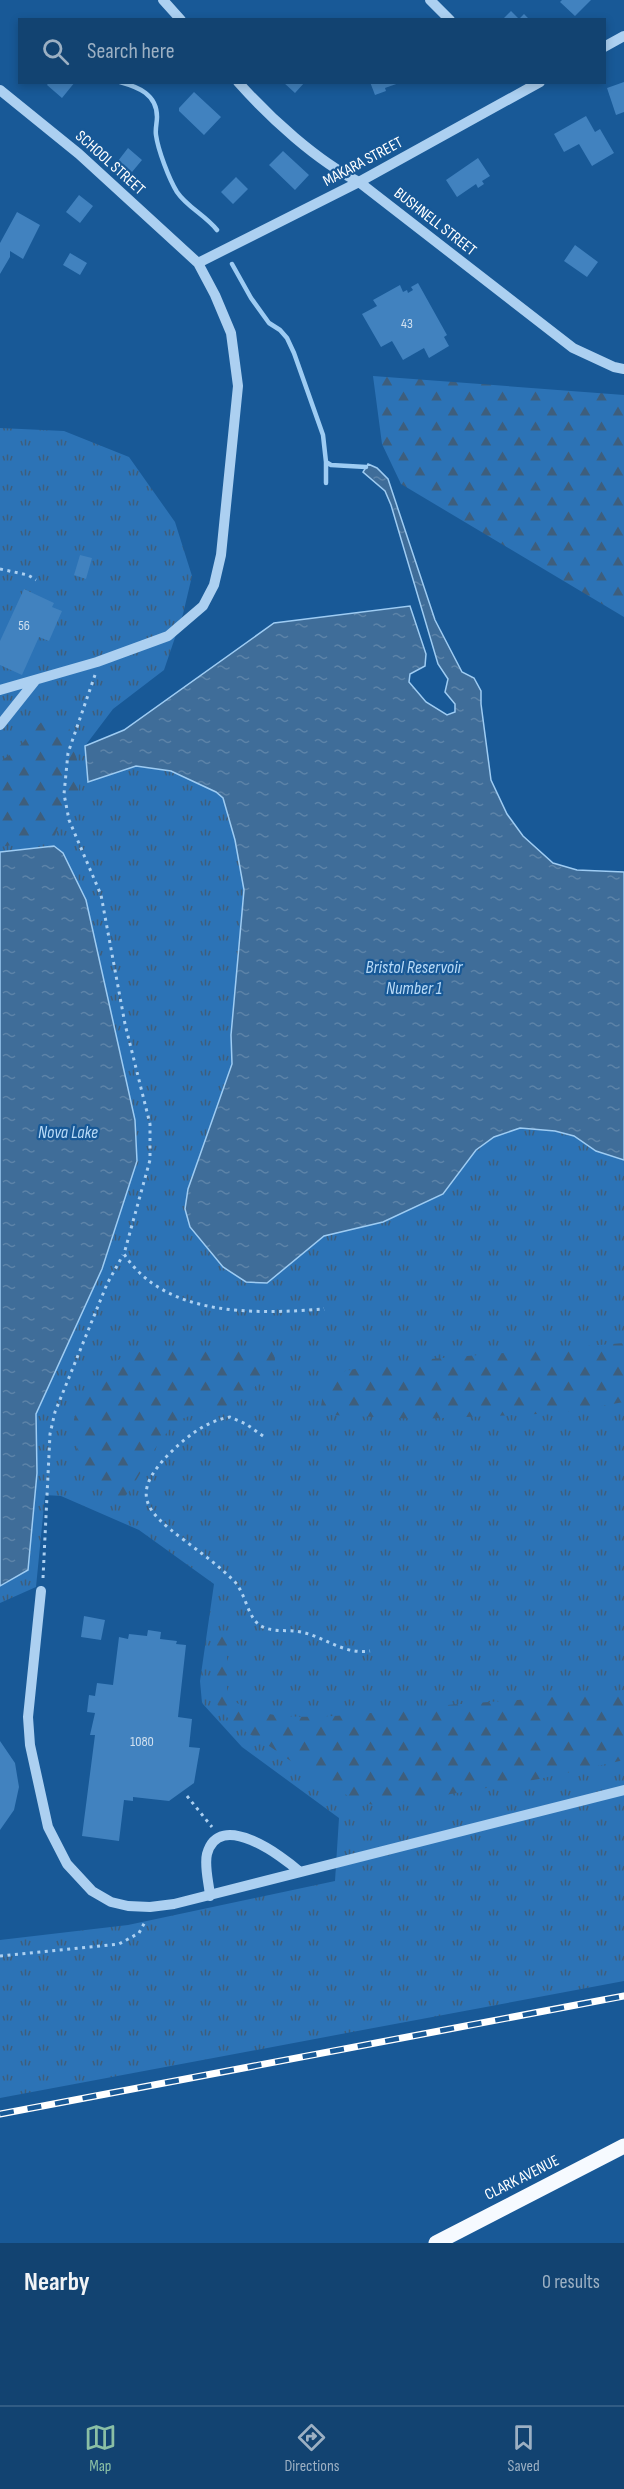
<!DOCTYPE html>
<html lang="en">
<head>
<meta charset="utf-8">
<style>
	:root { --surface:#124371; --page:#1b4a76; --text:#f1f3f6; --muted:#9cb0c3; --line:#315c84; --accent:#8abfa5 }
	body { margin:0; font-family:"Sofia Sans Condensed",sans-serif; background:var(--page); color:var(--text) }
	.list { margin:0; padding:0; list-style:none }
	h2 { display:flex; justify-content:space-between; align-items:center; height:78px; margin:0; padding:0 24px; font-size:26px }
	h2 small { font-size:20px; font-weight:400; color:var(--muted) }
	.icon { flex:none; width:33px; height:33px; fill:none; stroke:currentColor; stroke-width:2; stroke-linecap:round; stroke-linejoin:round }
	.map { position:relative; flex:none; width:624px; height:2243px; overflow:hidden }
	.search { position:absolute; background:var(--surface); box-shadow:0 3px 9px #0003; left:18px; right:18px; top:18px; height:66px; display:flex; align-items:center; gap:15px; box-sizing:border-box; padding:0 21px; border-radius:0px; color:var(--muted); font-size:22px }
	.sheet { height:162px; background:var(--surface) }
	nav { display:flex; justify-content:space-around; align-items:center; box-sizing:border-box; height:84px; border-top:2px solid var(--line); background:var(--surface); font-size:16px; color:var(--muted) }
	nav a { display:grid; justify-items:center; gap:3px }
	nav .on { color:var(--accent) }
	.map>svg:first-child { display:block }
	.grass { fill:url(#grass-tufts) }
	.forest { fill:url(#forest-firs) }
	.water { fill:url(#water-ripples); stroke:#9eccf3; stroke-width:1.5 }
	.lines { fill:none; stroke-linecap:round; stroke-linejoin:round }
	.stream { stroke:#9eccf3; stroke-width:4.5 }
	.building { fill:#4182bf }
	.path { stroke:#acd0f1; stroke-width:3; stroke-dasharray:3 4.5; stroke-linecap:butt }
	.minor { stroke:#acd0f1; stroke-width:10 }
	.major { stroke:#f6faff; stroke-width:15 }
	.rail-casing { stroke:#fff; stroke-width:7 }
	.rail { stroke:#185997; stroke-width:4.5; stroke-dasharray:14; stroke-linecap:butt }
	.labels { text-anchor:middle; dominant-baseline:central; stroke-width:4.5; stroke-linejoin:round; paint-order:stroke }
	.number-label { font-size:14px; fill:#d0e0ef }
	.street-label { font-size:16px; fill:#fff; stroke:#185997 }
	.water-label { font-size:18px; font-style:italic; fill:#b8daf7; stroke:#185997 }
</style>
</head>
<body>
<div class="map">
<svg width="624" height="2243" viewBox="0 0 624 2243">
	<defs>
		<pattern id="grass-tufts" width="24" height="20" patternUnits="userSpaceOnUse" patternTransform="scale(1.5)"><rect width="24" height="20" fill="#2c73b6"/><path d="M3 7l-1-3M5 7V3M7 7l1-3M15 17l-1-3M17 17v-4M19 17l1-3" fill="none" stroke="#3e5e7c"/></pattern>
		<pattern id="forest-firs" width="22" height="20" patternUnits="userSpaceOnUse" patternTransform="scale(1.5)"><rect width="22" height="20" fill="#2c73b6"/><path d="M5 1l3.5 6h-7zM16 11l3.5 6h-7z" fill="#3e5e7c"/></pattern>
		<pattern id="water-ripples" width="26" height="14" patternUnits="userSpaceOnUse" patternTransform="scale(1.5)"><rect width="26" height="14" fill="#3f6d99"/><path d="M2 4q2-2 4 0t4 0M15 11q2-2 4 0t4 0" fill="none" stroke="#5c83a8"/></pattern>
	</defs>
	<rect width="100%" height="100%" fill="#185997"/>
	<path class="grass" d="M0,428L64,431L129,457L175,522L192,576L183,614L164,670L113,709L85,746L88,782L136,766L171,771L216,792L223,798L235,840L244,890L231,1035L232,1064L188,1189L209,1249L223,1267L299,1256L324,1236L383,1222L443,1194L476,1150L494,1137L520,1128L555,1131L574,1136L596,1151L624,1160V1981L0,2098V1940L128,1925L335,1881L339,1818L242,1747L202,1703L200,1681L214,1584L139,1530L61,1496L45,1495L36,1587L0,1603Z"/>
	<path class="forest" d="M373,376L624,395V617L401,484L382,444Z
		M47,717H58L67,724L72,735L80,780L78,793L65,808L54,838L0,847V761C19,752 30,731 47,717Z
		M624,1343V1402L561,1413L417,1419L332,1415L325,1413L321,1406L325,1383L341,1372L381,1363Z
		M261,1349L273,1351C274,1354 275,1357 275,1360C273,1371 244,1399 234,1403C218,1410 200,1411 184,1418C159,1430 140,1481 120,1503L91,1483L81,1468L74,1433V1419L78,1409L118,1360L145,1350Z
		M221,1632L227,1637V1691C247,1736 392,1709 433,1706C497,1702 560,1697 624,1690V1760L539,1779L380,1806C345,1802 296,1764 266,1744C255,1737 241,1730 231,1721C224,1714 215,1705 214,1694L215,1643L216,1636Z"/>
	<path class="water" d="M368,464L377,468L388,479L435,620L462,672L474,678L481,691V704L491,780L507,814L523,836L553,863L577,870L624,872V1160L596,1151L574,1136L555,1131L520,1128L494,1137L476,1150L443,1194L383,1222L324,1236L267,1283L246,1282L223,1267L190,1227L185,1209L188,1189L232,1064L231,1035L244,890L235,840L223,798L216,792L171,771L136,766L88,782L85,746L124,730L274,623L410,606L426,654L425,666L410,674L409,682L426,702L447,715L455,712V704L445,692L448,679L438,664L391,505L385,491L363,472Z
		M54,846L63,853L86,900L135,1120L137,1161L102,1269L36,1414L37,1473L28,1570L0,1586V852Z"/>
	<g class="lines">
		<path class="stream" d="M120,82C138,87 157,94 157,117C157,123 155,129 156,135C158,150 169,179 177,192C187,207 205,215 217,230
			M232,264L251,298L269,323L280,330L287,338L294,353L323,435L326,462L331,465L366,467
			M326,483V462"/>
	</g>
	<path class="building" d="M562,0H591L575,16L560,2Z
		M511,11L519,19L524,14L530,20H502Z
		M49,82H75L62,98L47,85Z
		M283,82H305L295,93Z
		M370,82H399V83L385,88L386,91L375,95Z
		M624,82V112L616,115L607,88Z
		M194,92L221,117L204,135L179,111V108Z
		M586,116L595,132L600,129L614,153L592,166L579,144L564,152L554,134Z
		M128,148L142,160L132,172L118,161Z
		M283,151L309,175L295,190L269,165Z
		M478,158L490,176L482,181L484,184L478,188L476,184L457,197L446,180Z
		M236,177L248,189L233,204L221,192Z
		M79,195L93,206L80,223L66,212Z
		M17,212L40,225L23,259L10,251V257L0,274V243Z
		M575,245L598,262L587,277L564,261Z
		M70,253L87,263L80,275L63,265Z
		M418,283L447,335L444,337L449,346L429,358L424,348L403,360L392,341L381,347L362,314L377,306L373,300L400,285L403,292L407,290L408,293L413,290L411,287Z
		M80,555L92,558L86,579L74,575Z
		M24,589L54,603L52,607L62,611L49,641L39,637L22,675L0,665V641Z
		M84,1616L105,1620L101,1640L81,1637Z
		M148,1630L161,1632L160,1639L177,1641L176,1644L186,1645L178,1717L192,1719L189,1747L200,1748L194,1783L169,1801L133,1797V1801L124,1800L119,1841L82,1836L95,1735H90L95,1713L87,1712L89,1695L95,1696L97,1683L113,1685L119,1637L128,1639L129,1634L147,1636Z
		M0,1741L15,1763L19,1787L14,1810L0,1830Z"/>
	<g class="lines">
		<path class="path" d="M0,569L28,575L36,580
			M95,675L68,753L64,794L69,820L101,895L125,1024L150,1124V1160L124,1254C166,1318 257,1314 324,1309
			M263,1436L246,1424L230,1417C206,1421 186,1437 169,1454C130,1494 145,1511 184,1540C201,1553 218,1565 233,1580C246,1592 247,1618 261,1626C274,1633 287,1629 301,1632C325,1637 344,1655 370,1651
			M43,1578L50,1434L55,1412L107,1284L123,1255
			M187,1796L212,1827
			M0,1956L119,1944L139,1933L146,1920"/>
		<path class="minor" d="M163,0L181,20
			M430,0L450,20
			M604,47L624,36
			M238,82C270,118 317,161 359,182L573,348L614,367L624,369
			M0,90L79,154L198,263L215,295L231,333L238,386L221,555L214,585L203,606L168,636L97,662L0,690
			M198,263L359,182L540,82
			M0,725L35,681
			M41,1591L28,1717L30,1745L48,1827L67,1864L92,1891L111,1902L128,1906L150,1907L174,1904L624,1790
			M210,1896C209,1883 204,1866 207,1854C219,1809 282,1856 300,1872"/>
		<path class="major" d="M436,2243L624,2146"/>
		<g class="rail-casing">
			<path id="rail" d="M0,2114L624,1996"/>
		</g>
		<use href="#rail" class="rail"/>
	</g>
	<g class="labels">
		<g class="number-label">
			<text x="407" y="323">43</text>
			<text x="24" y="625">56</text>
			<text x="142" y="1741">1080</text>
		</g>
		<g class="street-label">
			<text transform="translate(363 162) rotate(-28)">MAKARA STREET</text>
			<text transform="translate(110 163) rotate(42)">SCHOOL STREET</text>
			<text transform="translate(435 222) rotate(38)">BUSHNELL STREET</text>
			<text transform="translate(522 2178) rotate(-27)">CLARK AVENUE</text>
		</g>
		<g class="water-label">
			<text x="414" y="967">Bristol Reservoir<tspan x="414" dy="21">Number 1</tspan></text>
			<text x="68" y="1132">Nova Lake</text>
		</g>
	</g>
</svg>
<div class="search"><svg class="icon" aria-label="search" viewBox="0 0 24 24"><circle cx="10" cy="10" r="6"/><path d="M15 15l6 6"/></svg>Search here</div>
</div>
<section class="sheet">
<h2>Nearby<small>0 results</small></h2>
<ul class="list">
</ul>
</section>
<nav>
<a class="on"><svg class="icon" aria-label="map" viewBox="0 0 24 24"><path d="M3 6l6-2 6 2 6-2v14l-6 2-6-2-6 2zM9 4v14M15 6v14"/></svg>Map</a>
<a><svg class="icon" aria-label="directions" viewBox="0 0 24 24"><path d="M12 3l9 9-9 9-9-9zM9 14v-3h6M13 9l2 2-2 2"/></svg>Directions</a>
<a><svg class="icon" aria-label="saved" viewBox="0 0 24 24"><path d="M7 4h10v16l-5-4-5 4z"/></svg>Saved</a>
</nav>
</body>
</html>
